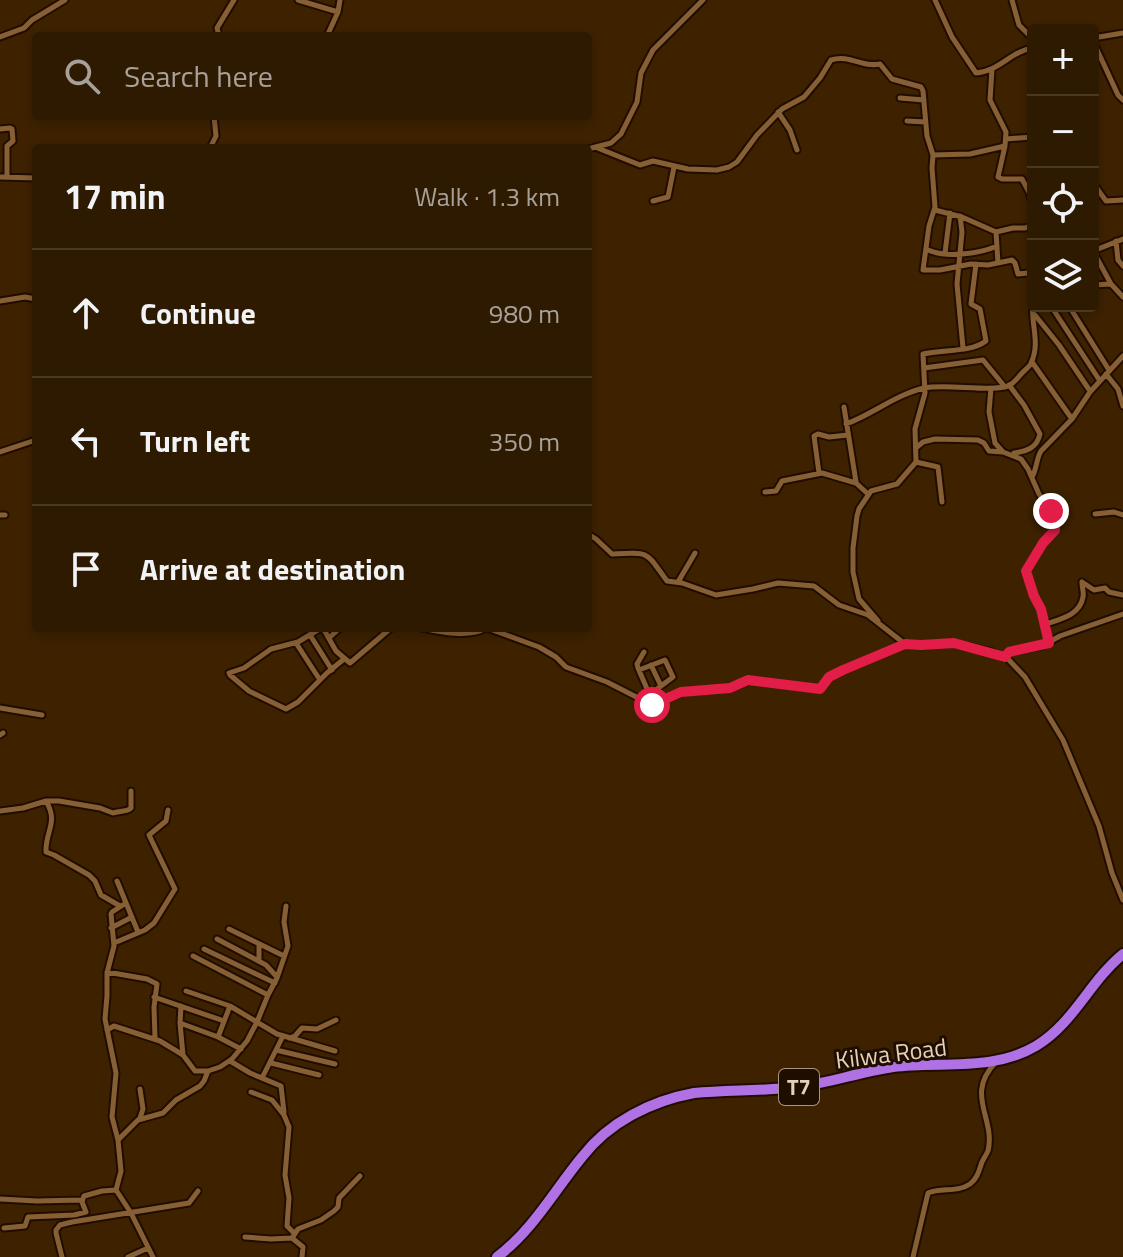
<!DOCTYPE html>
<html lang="en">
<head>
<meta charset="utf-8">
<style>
	:root { --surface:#2e1a00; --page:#36230a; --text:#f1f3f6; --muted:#a7a199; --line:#493822 }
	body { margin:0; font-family:"Titillium Web",sans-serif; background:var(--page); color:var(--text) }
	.controls { position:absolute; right:24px; top:24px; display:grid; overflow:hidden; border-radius:8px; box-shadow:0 4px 12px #0003 }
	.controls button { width:72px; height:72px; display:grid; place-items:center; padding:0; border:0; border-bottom:2px solid var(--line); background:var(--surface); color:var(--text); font:40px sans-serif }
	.stop { position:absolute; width:24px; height:24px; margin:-18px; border:6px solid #e11d48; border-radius:50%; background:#fff }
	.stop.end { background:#e11d48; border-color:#fff; box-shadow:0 2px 8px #0008 }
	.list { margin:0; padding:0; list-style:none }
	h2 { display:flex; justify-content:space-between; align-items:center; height:104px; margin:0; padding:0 32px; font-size:34px }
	h2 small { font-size:26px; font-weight:400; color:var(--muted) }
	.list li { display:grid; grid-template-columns:52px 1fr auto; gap:24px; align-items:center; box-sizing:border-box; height:128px; padding:0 32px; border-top:2px solid var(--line) }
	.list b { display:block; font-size:30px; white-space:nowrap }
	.list em { font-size:26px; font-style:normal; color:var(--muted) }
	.icon { flex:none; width:44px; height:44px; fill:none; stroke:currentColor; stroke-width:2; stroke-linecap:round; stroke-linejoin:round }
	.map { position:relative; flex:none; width:1123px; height:1257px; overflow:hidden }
	.search { position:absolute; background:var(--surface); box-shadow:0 4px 12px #0003; left:32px; top:32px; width:560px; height:88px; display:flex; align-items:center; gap:20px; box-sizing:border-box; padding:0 28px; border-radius:8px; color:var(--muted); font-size:30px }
	.panel { position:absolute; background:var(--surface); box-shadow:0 4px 12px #0003; left:32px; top:144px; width:560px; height:488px; border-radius:8px }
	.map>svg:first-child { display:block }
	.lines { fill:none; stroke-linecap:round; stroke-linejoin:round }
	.minor-casing { stroke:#200d00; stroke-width:9 }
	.highway-casing { stroke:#200d00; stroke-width:14 }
	.minor { stroke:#875f34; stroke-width:5 }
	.highway { stroke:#af71e4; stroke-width:10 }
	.route { stroke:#e11d48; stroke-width:10 }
	.labels { text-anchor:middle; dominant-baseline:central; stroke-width:6; stroke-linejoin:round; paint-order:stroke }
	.shield { fill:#1e0e00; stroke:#aa9582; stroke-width:2 }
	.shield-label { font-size:22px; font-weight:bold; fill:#e6cfb9 }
	.street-label { font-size:24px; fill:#e6cfb9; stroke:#1e0e00 }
</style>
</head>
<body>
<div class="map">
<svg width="1123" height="1257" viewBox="0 0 1123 1257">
	<rect width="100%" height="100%" fill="#3e2200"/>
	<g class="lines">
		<g class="minor-casing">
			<path id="minor" d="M298,0L338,12
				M935,0L952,37L976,73C998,72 1011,51 1033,48
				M1012,0L1019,25L1033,39
				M219,36L217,28L234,0
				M327,36L338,12L340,0
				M0,37L24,28L32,20L65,0
				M1093,38L1123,33
				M1093,41L1118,95L1123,100
				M992,69L990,100L1006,132L1005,146L998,177L1002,179H1022L1029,192L1033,209
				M900,98L924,100
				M778,112L790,130L797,150
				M907,121L926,122
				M0,129L10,128L12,129L13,141L7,146V177
				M1006,139L1033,137
				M595,147L640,165L653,161L688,169L717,170L729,167L737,162L757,135L782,109L804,97L820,78L831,60C850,54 862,68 880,64L892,79L921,87L923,91L927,136L933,155L932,168L935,207L929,226L923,270H940L971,264L988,265L1012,260L1015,263L1018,274L1028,273L1033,277
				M210,148L216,136L214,116
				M588,149L611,143L621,134L637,102L641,73L653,50L703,0
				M933,155L970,154L1005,146
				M0,177L36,178
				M1093,183L1106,201L1123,200
				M653,201L668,197L674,167
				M935,210L962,217L996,232L1013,228H1025L1033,225
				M960,216L962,232L957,284L963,348
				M996,232L998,263
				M1116,241L1118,260L1123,266
				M928,250C945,258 979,254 997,246
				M1093,251L1111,284
				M1093,251L1123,239
				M945,253L950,213
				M1093,285L1111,284L1123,297
				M0,301L25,297L36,299
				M1051,306L1100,381
				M1069,306L1109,370
				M1035,315L1059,345L1090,391
				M1032,362L1072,419
				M924,368L983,360L1005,387
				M1106,374L1118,389L1123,406
				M1009,385L1024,405L1040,434C1037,448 1027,451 1014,453
				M991,388L989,412L995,443L1003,452L1021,459L1028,469L1039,494L1054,515L1055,529L1043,543L1026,572L1034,596L1041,609L1049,643
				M844,407L856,482
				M846,424C873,414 895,395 924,388C946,383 995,393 1010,385C1015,382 1019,376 1023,372C1024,371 1031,365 1031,363C1041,343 1030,322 1033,302
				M917,447L923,442L935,439L978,440L984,443L989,451L1003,452
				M0,452L36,440
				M916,462L938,467L942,502
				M819,473L814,436L818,434L829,437L848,435
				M1032,477C1037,469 1036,459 1041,451L1072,419L1090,392L1123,356
				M765,492L776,491L782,481L822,473L856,483L868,494
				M1095,514L1114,512L1123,515
				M0,515H5
				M588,534L596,539L612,554C651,552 645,551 667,581L682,583L716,595L753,589L778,583L814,586L839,605L868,615L905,644
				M678,582L695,553
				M1082,582L1094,590L1105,588L1109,592L1123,595
				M878,621L859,599L853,572V548L857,516L859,509L871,491L897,484L916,462L915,429L925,393L923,354C943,349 970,353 986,341L980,309L971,304L976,264
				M1046,624C1061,619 1080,615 1083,597C1084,592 1082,587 1082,583
				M321,628L298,642L271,649L244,668L229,673L230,675L249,691L286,709L298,702L327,673L344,659
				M323,628L336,651L350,663L391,628
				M422,628C440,632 470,638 486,628
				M487,628L539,647L556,657L566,667L607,682L652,705L683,692L730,688L751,680L819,689L829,677L843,670L905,644L921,645L954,643L992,652L1008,659L1025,677L1063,740L1099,826L1112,873L1123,900
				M310,635L332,670
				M329,638L340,628
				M296,643L320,680
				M644,652L637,664L638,668L654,705
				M1005,657L1009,652L1042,646L1060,636L1123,614
				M651,665L661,686
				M639,670L665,660L673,677L657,689L661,702
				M0,708L42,715
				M0,735L3,733
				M46,801C59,823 45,831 46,852L54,855L89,875L95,881L101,895L120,906
				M0,811L23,808L46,801H59L100,808L113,813C119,811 127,812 131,808V791
				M117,881L138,932
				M126,903L112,912L111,914L114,946L107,973V996L105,1019L116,1073L112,1117L118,1140L121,1171L116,1190L131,1213L153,1257
				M111,928L132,917
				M229,929L284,956
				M217,939L266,965L277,977
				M114,943L145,930L154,923L175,889L149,835L166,821L168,810
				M259,945V961
				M204,949L275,983
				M193,956L268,995
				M107,972L147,979L157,984L154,1007L155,1038
				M186,991L230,1006L277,1034L335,1051
				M154,997L224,1021
				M181,1006L180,1023L183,1055
				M180,1023L218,1037L241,1049
				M107,1030L114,1026L160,1041L183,1055L195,1071H208
				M218,1037L230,1006
				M289,1038L295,1036L302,1028L317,1029L336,1020
				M276,1050L335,1064
				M230,1061L250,1073L281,1086L284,1112
				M271,1063L319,1075
				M262,1078L283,1036
				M251,1092L272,1100L284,1115L289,1127L285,1175L289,1198L287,1226L294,1233
				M140,1118L143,1109L140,1089
				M118,1140L138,1120L163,1113L176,1100L200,1086L204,1081L208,1071L220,1067L232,1059L247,1041L257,1022L268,995L277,978L288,946L284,922L286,906
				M0,1199L37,1201L81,1200
				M86,1212L82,1202L84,1196L102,1191L116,1190
				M4,1228L25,1226L28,1217L74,1215L86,1212
				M245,1237L271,1239L292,1238L303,1247L302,1257
				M292,1238L298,1229L321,1220L334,1211L338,1207L339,1198L360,1176
				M62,1257L56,1233V1230L60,1225L72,1222L189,1203L198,1191
				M128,1257L148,1248
				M913,1257L928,1193C941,1187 957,1193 970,1184C978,1178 979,1170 982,1162C983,1160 987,1153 988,1151C996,1118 964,1095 996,1062"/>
		</g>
		<g class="highway-casing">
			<path id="highway" d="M497,1257C533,1230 554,1191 582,1157C609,1122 651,1101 694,1093C728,1090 763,1091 797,1087C829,1083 860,1072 893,1067C940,1061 992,1072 1036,1046C1074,1023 1089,982 1123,954"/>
		</g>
		<use href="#minor" class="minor"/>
		<use href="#highway" class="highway"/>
	</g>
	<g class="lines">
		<path class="route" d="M652,705L681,692L730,688L748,680L820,689L829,677L843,670L905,644L921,645L954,643L1005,657L1009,652L1049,643L1041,609L1034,596L1026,571L1043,543L1055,530V517L1051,511"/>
	</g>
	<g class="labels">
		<rect class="shield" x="779" y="1069" width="40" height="36" rx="6"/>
		<g class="shield-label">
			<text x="799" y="1087">T7</text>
		</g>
		<g class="street-label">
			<text transform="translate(891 1053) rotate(-7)">Kilwa Road</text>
		</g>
	</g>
</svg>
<div class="controls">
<button>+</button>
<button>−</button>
<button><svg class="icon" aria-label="locate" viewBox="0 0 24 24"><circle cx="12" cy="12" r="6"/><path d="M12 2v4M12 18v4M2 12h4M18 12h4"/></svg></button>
<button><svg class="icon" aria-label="layers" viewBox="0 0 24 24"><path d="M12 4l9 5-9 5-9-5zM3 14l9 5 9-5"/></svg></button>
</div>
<div class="stop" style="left:652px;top:705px"></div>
<div class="stop end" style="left:1051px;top:511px"></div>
<div class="search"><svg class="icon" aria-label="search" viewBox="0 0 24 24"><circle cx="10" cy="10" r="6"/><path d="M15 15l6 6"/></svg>Search here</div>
<section class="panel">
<h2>17 min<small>Walk · 1.3 km</small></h2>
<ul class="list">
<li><svg class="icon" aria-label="ahead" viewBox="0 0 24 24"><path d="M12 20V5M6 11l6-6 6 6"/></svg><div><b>Continue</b></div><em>980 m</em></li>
<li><svg class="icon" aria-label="left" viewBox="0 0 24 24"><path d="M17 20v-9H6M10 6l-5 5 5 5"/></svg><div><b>Turn left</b></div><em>350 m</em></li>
<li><svg class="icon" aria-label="arrive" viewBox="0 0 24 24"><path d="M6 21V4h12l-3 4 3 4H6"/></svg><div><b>Arrive at destination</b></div></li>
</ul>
</section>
</div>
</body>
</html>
